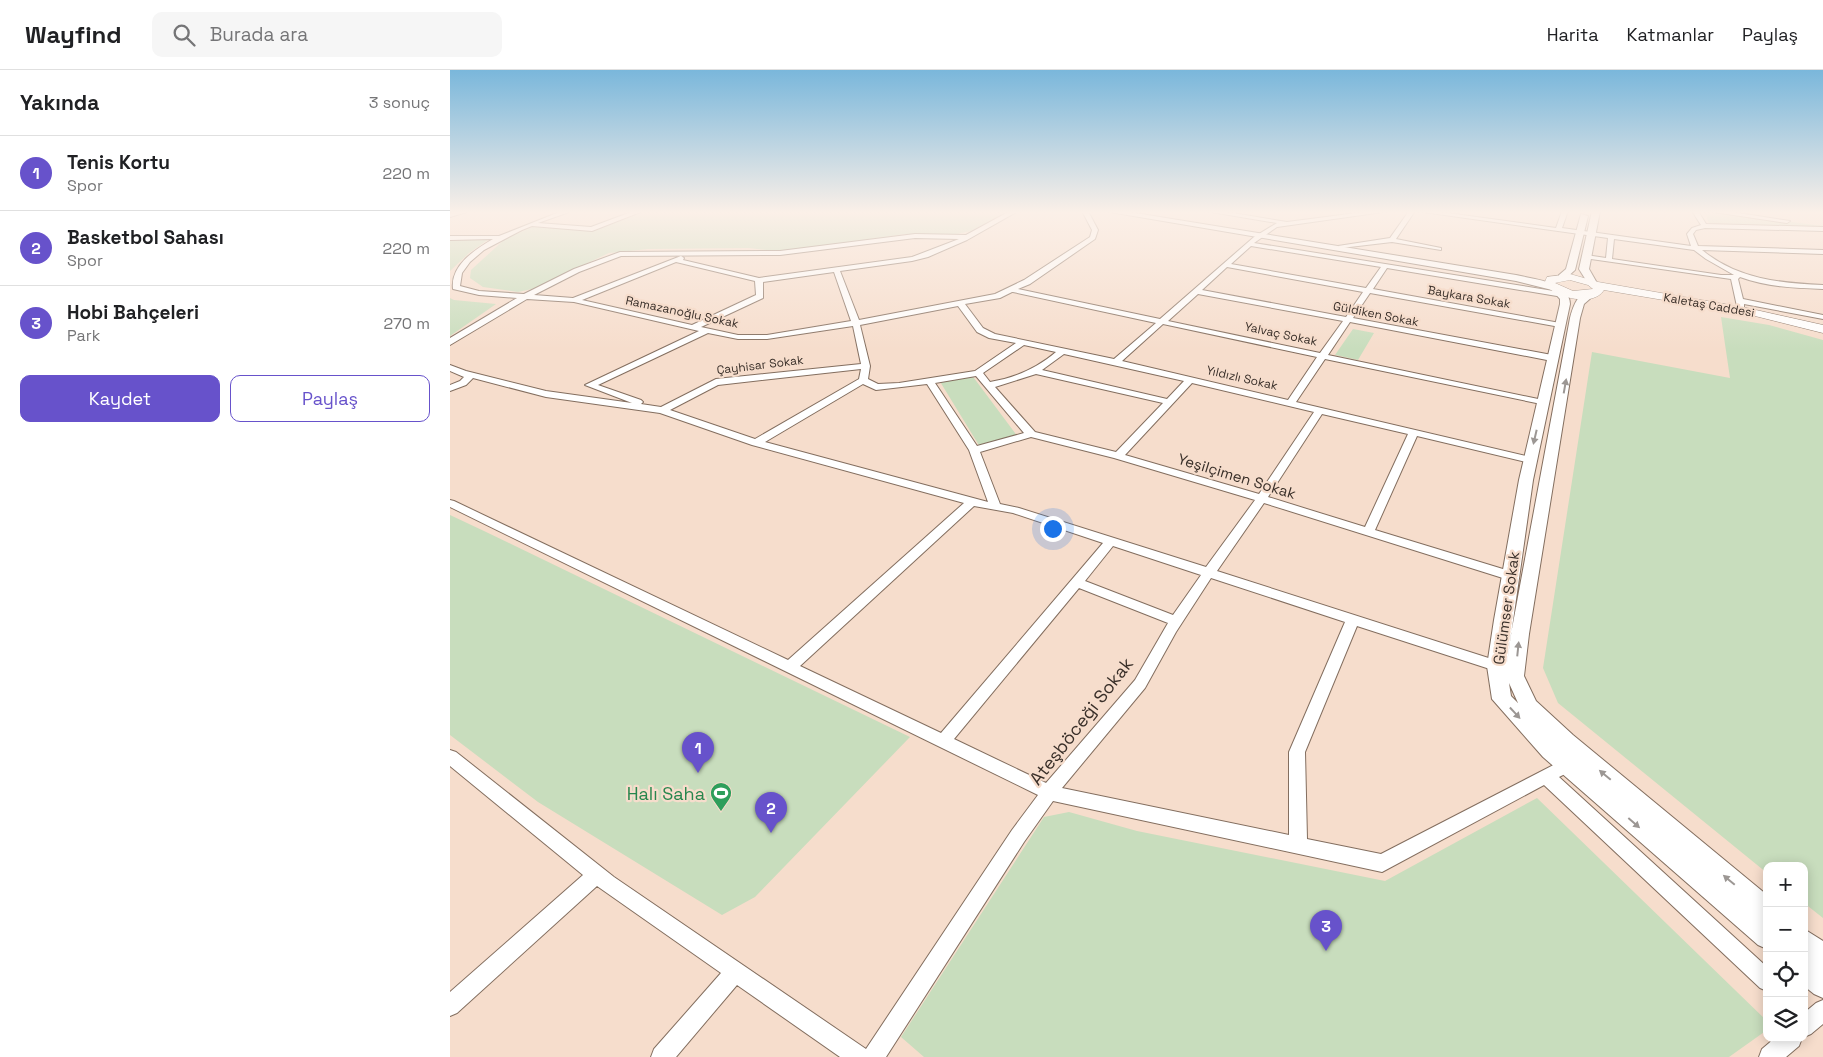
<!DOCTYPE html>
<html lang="tr">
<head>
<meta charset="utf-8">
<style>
	:root { --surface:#fff; --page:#f6f6f6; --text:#202124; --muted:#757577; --line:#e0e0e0; --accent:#6752cb }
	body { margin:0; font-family:"Space Grotesk",sans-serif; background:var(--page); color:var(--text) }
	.controls { position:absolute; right:15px; bottom:15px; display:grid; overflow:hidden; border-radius:10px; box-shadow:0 2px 12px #0003 }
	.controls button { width:45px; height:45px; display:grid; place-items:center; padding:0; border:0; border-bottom:1px solid var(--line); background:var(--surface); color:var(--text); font:25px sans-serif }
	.you { position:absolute; left:602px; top:458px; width:18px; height:18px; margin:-12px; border:4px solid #fff; border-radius:50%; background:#1a73e8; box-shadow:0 0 0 8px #1a73e833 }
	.badge { display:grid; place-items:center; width:32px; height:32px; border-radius:50%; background:var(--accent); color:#fff; font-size:16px; font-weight:700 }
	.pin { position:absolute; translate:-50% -41px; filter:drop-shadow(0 1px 2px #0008) }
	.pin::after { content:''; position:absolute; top:26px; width:18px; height:15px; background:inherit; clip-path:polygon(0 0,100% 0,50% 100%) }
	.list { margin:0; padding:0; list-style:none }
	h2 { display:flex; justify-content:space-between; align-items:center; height:65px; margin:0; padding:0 20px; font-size:21px }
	h2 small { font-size:16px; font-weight:400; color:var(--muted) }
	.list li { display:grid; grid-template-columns:32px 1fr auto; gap:15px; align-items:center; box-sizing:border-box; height:75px; padding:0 20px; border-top:1px solid var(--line) }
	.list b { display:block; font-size:19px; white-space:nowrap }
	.list p { margin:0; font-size:16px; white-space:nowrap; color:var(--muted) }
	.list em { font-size:16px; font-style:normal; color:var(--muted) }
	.actions { display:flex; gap:10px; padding:15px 20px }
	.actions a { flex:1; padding:11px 0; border:1px solid var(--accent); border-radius:10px; text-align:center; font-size:18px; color:var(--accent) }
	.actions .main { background:var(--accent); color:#fff }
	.icon { flex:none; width:28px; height:28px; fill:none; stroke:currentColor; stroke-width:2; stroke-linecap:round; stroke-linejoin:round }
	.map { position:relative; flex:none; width:1373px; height:987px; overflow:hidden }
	header { display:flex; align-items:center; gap:30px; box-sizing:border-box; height:70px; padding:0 25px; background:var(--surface); border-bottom:1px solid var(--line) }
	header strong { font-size:24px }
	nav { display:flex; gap:28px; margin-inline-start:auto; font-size:18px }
	.search { width:350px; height:45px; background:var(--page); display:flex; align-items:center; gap:12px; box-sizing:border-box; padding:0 18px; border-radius:10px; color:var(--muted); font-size:19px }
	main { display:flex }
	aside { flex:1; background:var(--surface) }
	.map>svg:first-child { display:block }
	.green { fill:#c8ddbd }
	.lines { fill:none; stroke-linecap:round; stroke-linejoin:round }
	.minor-casing { stroke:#836e5f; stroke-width:2 }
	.tertiary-casing { stroke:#836e5f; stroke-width:2 }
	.secondary-casing { stroke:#836e5f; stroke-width:1 }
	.minor { fill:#fff; fill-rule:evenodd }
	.tertiary { fill:#fff; fill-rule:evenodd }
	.secondary { fill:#fff; fill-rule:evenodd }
	.oneway { fill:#9c9794 }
	.labels { text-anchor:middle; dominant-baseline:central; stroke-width:4.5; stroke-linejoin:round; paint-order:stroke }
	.far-street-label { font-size:12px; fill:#392f29; stroke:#f6ddcc }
	.street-label { font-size:15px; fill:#392f29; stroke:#f6ddcc }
	.near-street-label { font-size:18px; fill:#392f29; stroke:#f6ddcc }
	.near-leisure-label { font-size:18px; fill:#27864d; stroke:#f6ddcc; text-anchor:end }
</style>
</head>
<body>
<header>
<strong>Wayfind</strong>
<div class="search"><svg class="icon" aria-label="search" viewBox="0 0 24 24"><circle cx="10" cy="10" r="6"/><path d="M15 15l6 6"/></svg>Burada ara</div>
<nav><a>Harita</a><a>Katmanlar</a><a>Paylaş</a></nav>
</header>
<main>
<aside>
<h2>Yakında<small>3 sonuç</small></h2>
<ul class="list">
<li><span class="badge">1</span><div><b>Tenis Kortu</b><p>Spor</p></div><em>220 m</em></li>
<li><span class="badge">2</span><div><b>Basketbol Sahası</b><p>Spor</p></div><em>220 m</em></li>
<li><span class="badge">3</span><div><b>Hobi Bahçeleri</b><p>Park</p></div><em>270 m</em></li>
</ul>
<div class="actions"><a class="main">Kaydet</a><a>Paylaş</a></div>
</aside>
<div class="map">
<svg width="1373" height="987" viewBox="0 0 1373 987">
	<rect width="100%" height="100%" fill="#f6ddcc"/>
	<path class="green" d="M195,141H558L521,161L506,164H455L334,182L299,178L198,179L159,183L82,219L68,222L33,217L20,208L21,200L56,168L85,156L144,161Z
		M1254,141L1373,156V157L1259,153Z
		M39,169L19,183L0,201V171Z
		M0,228L4,230L46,234L0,266Z
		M1271,247L1319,255L1373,270V848L1354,833V796H1317V803L1108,633L1093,598L1142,282L1280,308Z
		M903,259L924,263L908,290L885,285Z
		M521,304L568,367L530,377L489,310Z
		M0,445L34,461L460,667L305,827L272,845L88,732L0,665Z
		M1087,728L1317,951V960L1279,987H474L451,967L594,747L619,742L687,761L935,811Z"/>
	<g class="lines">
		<g class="minor-casing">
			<path id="minor" d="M112,141H122L88,153L141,157L184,141H193L142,161L82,156L72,160L34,180L20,192L12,203L10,216L29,221L74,224L124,199L170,182L330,181L465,164L516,165L560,141H568L517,170L478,187L462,191L390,201L409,250L545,224L574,210L640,167L642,160L632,141H638L648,160L645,169L580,214L568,219L710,249L804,167L827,153L755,141H771L837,152L922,141H940L827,157L804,173L1116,223L1117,225L1113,227L937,198L923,219L1110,253L1114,255L1110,257L920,223L903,248L1102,285L1106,288L1102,291L900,252L878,285L1093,330L1096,331V335L875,289L846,332L1084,388V392L1080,393L967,366L925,460L1066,503L1067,506L1066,509H1056L814,433L767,501L1051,592L1053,596L1051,600L1046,601L907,556L855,682L857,769L931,784L1117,688L1123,690L1125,695L1123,700L1109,707L1317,897V921L1310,918L1094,715L932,802L603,731L574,772L436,987H390L287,915L226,987H201L204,979L271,903L147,816L7,943L0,946V922L133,805L0,696V680L6,682L164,807L416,979L562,760L588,725L0,437V430L4,431L338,590L514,433L302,375L210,343L96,327L23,308L16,315L0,321V315L10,311L14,307L0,301V295L16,301L96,321L182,333L135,315L249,261L124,232L77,229L0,275V268L67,228L29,225L3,219C0,195 26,179 43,169L0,170V166H49ZM465,168L509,169L462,187L309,208L233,190L234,188L231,186L123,228L84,225L129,202L171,186L330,185ZM801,176L931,197L916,218L781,194ZM226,192L305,211L306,225L242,255L132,230ZM777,197L913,222L896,247L752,220ZM384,202L401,251L317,265H288L251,257L313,228V212ZM562,222H563L706,253L664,289L545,264L533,258L515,234L550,228ZM748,224L893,251L870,283L718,251ZM508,236L527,262L539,268L566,273L525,301L449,313L428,314L418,309L420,296L410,255ZM713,254L867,287L838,330L672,291ZM403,256L411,294L266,309L211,337L191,334L193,332L191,330L148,315L258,263L288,269H317ZM574,275L606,282C587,298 565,308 540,312L533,303ZM614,284L734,311L717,329L592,300ZM411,299L409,309L305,369L220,340L268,315ZM586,304L713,333L666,382L585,362L545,317ZM526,306L574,363L527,376L485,313ZM742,313L864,342L809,424L675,385ZM413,314L426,320L477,314L519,380L538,432L315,372ZM872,344L958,364L915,457L818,427ZM581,367L664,388L805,430L756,497L569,438L550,434L530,382ZM524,436L563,443L653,473L491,663L350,596ZM663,476L751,505L723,545L635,511ZM761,508L895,552L839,682V765L612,718L695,618L726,562ZM629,518L718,553L685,610L596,713L504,669Z
				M959,141H965L946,169L991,178V180L942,172L891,178L888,176L940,168Z
				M966,141H983L1106,158L1112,141H1118L1112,158L1241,176L1237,164L1242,158L1251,155L1242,141H1248L1256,154L1373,157V161L1255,158L1246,160L1243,164L1248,176L1373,180V184L1252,180C1287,209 1329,213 1373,215V219C1345,218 1317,217 1290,207L1288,209L1293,229L1373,245V249L1294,234V241H1288L1281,209L1134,188L1133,187L1136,185L1156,188L1158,168ZM1164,169L1244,180L1256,189L1284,205H1271L1162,189Z
				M1257,141H1275L1340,151L1337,153Z
				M1373,930V954L1361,964L1354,967V943L1366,933Z
				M1325,968H1352L1349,976L1336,987H1309L1312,979Z"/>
		</g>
		<g class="tertiary-casing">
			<path id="tertiary" d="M6,141H20L0,147V143Z
				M654,141H673L1066,205C1083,209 1120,212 1120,234L1083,410L1056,600L1061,564L1120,248C1123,237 1128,220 1142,223V227L1134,234L1130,248L1079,564L1074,606L1086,631L1123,665L1317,825V879L1308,875L1093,687L1042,629L1037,596L1044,550L1069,410L1110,234V229L1102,220L1066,211ZM1059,613L1068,633L1061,626Z
				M1142,141H1150L1139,199L1147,213L1142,216L1139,215L1129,199Z
				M1131,144L1138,146L1125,200L1115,209H1109V205L1116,199Z
				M1354,859L1373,871V928L1364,924L1354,916Z"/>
		</g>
		<g class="secondary-casing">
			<path id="secondary" d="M1120,204L1148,212L1297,238L1373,255V263L1297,244L1154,220C1143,238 1105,227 1094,214L1097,207ZM1120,210L1138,215L1143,219L1123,221L1105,213Z"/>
		</g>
		<use href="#minor" class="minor"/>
		<use href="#tertiary" class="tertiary"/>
		<use href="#secondary" class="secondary"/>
	</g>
	<defs><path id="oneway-solid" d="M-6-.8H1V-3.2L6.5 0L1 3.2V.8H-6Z" transform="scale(1.25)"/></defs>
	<g class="oneway">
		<use href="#oneway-solid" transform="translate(1115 316) rotate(-80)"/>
		<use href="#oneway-solid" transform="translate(1085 367) rotate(103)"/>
		<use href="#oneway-solid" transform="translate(1068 579) rotate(-84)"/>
		<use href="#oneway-solid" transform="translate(1065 643) rotate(47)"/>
		<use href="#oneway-solid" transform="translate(1155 705) rotate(-140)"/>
		<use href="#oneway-solid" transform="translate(1184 753) rotate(41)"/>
		<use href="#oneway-solid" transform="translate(1279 810) rotate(-140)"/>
	</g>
	<linearGradient id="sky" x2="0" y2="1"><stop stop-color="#7ab7db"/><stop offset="0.51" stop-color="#fbf0e8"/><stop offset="1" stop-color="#fbf0e8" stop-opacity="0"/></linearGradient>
	<rect width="1373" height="279" fill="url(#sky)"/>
	<defs>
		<g id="stadium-pin" transform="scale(1.125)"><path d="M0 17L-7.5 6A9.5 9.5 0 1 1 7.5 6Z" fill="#2e9e5b" stroke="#f6ddcc"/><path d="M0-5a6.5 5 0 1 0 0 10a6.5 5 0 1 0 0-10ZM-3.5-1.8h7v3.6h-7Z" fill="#fff"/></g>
	</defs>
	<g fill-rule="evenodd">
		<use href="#stadium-pin" x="271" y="723"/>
	</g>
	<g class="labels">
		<g class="far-street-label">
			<text transform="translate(1019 227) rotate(10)">Baykara Sokak</text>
			<text transform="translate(1259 235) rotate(10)">Kaletaş Caddesi</text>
			<text transform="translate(232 242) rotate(12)">Ramazanoğlu Sokak</text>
			<text transform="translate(926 244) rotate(11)">Güldiken Sokak</text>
			<text transform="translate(831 264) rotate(12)">Yalvaç Sokak</text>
			<text transform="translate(310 295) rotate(-7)">Çayhisar Sokak</text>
			<text transform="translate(792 308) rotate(13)">Yıldızlı Sokak</text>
		</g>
		<g class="street-label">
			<text transform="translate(787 406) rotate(17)">Yeşilçimen Sokak</text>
			<text transform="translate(1056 538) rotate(-82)">Gülümser Sokak</text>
		</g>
		<g class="near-street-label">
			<text transform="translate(631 651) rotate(-52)">Ateşböceği Sokak</text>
		</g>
		<g class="near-leisure-label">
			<text x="255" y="723">Halı Saha</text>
		</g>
	</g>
</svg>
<div class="controls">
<button>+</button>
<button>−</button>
<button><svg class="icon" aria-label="locate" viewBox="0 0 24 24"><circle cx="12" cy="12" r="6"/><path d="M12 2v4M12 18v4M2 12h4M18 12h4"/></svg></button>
<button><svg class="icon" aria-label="layers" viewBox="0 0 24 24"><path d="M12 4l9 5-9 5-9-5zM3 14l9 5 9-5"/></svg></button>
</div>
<div class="you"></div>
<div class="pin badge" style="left:248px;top:703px">1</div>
<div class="pin badge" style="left:321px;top:763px">2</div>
<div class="pin badge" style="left:876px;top:881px">3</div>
</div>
</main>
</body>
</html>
